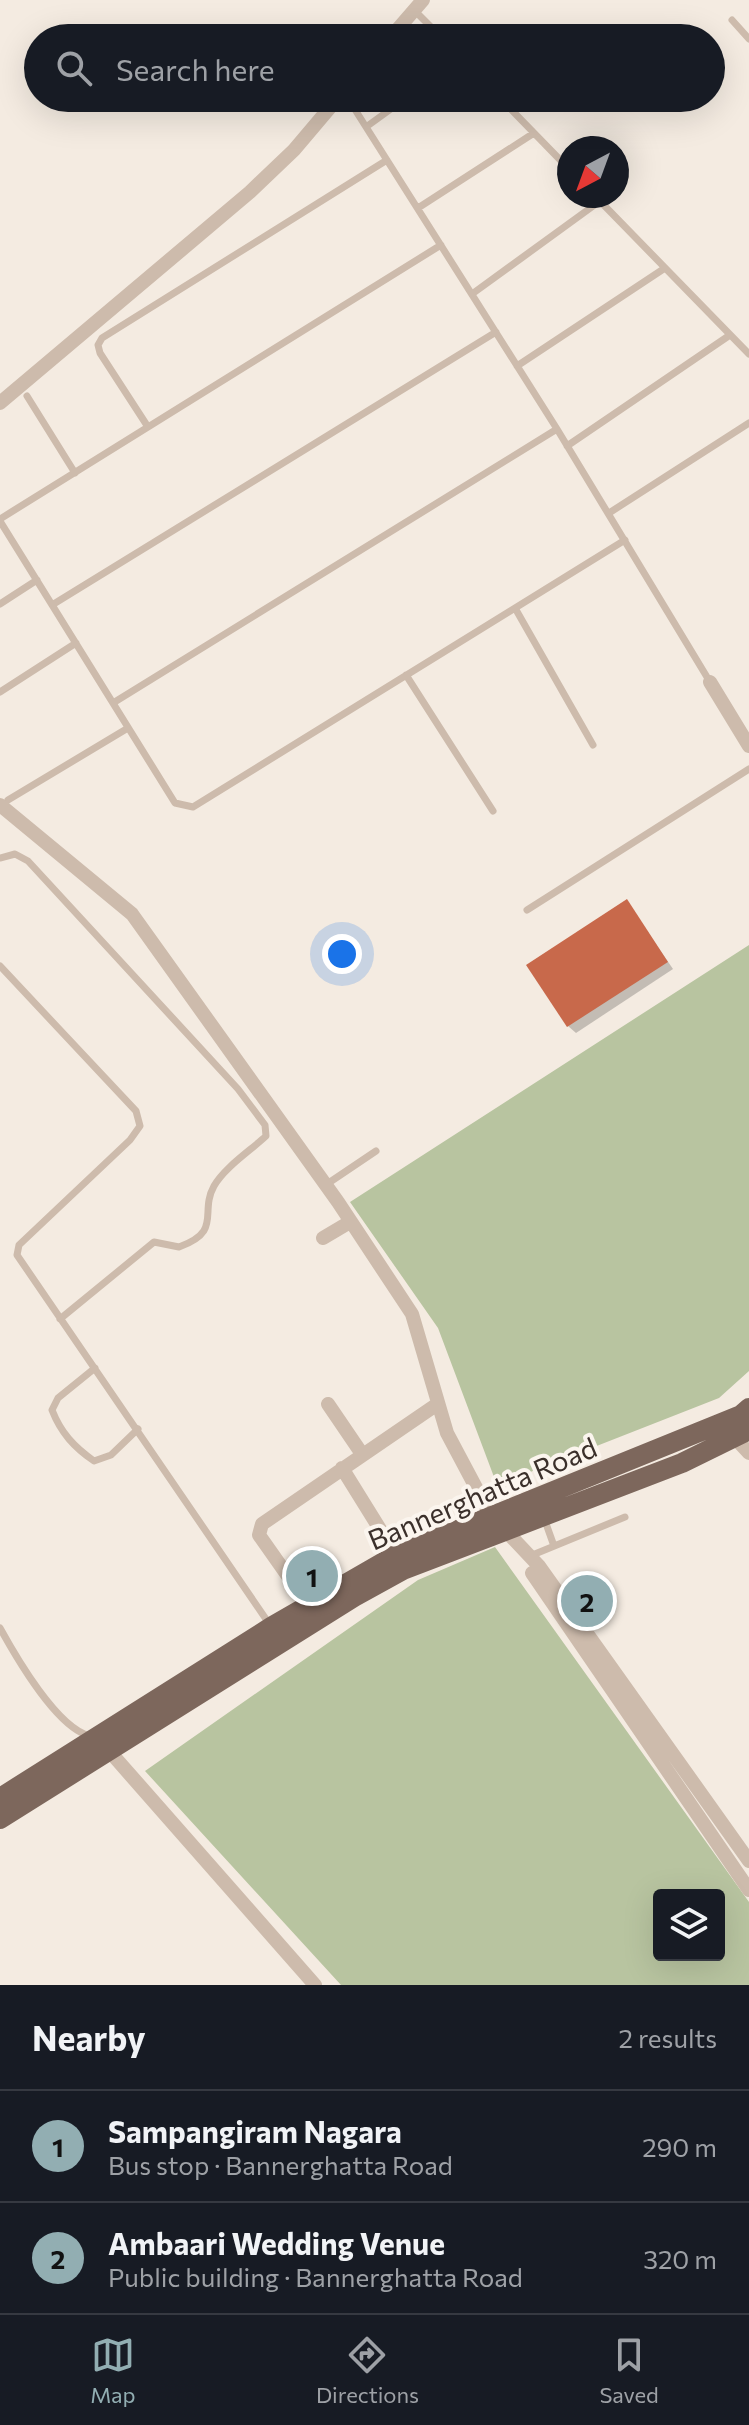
<!DOCTYPE html>
<html lang="en">
<head>
<meta charset="utf-8">
<style>
	:root { --surface:#171b24; --page:#242831; --text:#f1f3f6; --muted:#9ea1a6; --line:#363941; --accent:#92aeb2 }
	body { margin:0; font-family:Commissioner,sans-serif; background:var(--page); color:var(--text) }
	.controls { position:absolute; right:24px; bottom:24px; display:grid; overflow:hidden; border-radius:8px; box-shadow:0 8px 32px #0002 }
	.controls button { width:72px; height:72px; display:grid; place-items:center; padding:0; border:0; border-bottom:2px solid var(--line); background:var(--surface); color:var(--text); font:40px sans-serif }
	.compass { position:absolute; left:557px; top:136px; width:72px; height:72px; border-radius:50%; background:var(--surface); box-shadow:0 8px 32px #0002; rotate:221deg }
	.you { position:absolute; left:342px; top:954px; width:28px; height:28px; margin:-20px; border:6px solid #fff; border-radius:50%; background:#1a73e8; box-shadow:0 0 0 12px #1a73e833 }
	.badge { display:grid; place-items:center; width:52px; height:52px; border-radius:50%; background:var(--accent); color:#111; font-size:26px; font-weight:700 }
	.pin { position:absolute; translate:-50% -50%; border:4px solid #fff; box-shadow:0 2px 8px #0006 }
	.list { margin:0; padding:0; list-style:none }
	h2 { display:flex; justify-content:space-between; align-items:center; height:104px; margin:0; padding:0 32px; font-size:34px }
	h2 small { font-size:26px; font-weight:400; color:var(--muted) }
	.list li { display:grid; grid-template-columns:52px 1fr auto; gap:24px; align-items:center; box-sizing:border-box; height:112px; padding:0 32px; border-top:2px solid var(--line) }
	.list b { display:block; font-size:30px; white-space:nowrap }
	.list p { margin:0; font-size:26px; white-space:nowrap; color:var(--muted) }
	.list em { font-size:26px; font-style:normal; color:var(--muted) }
	.icon { flex:none; width:44px; height:44px; fill:none; stroke:currentColor; stroke-width:2; stroke-linecap:round; stroke-linejoin:round }
	.map { position:relative; flex:none; width:749px; height:1985px; overflow:hidden }
	.search { position:absolute; background:var(--surface); box-shadow:0 8px 32px #0002; left:24px; right:24px; top:24px; height:88px; display:flex; align-items:center; gap:20px; box-sizing:border-box; padding:0 28px; border-radius:44px; color:var(--muted); font-size:30px }
	.sheet { height:328px; background:var(--surface) }
	nav { display:flex; justify-content:space-around; align-items:center; box-sizing:border-box; height:112px; border-top:2px solid var(--line); background:var(--surface); font-size:22px; color:var(--muted) }
	nav a { display:grid; justify-items:center; gap:4px }
	nav .on { color:var(--accent) }
	.map>svg:first-child { display:block }
	.green { fill:#b8c4a0; fill-rule:evenodd }
	.shadow { fill:#0003 }
	.building { fill:#c8694b }
	.lines { fill:none; stroke-linecap:round; stroke-linejoin:round }
	.service { stroke:#cdbbac; stroke-width:7 }
	.minor { stroke:#cdbbac; stroke-width:14 }
	.primary { stroke:#7d675c; stroke-width:20 }
	.labels { text-anchor:middle; dominant-baseline:central; stroke-width:8; stroke-linejoin:round; paint-order:stroke }
	.street-label { font-size:28px; fill:#3b302b; stroke:#fbf5ee }
</style>
</head>
<body>
<div class="map">
<svg width="749" height="1985" viewBox="0 0 749 1985">
	<rect width="100%" height="100%" fill="#f4ebe1"/>
	<path class="green" d="M749,945V1371L719,1398L497,1485L438,1328L350,1202Z
		M495,1547L749,1902V1985H341L145,1771L418,1580ZM659,1895H719V1955H659Z"/>
	<path class="shadow" d="M627,902L673,969L576,1033L568,1026Z"/>
	<path class="building" d="M627,899L668,962L567,1027L526,965Z"/>
	<g class="lines">
		<path class="service" d="M419,15L442,38
			M732,20L749,39
			M500,98L569,169
			M354,108L557,429L710,682
			M366,127L406,98
			M595,196L749,354
			M418,208L534,133
			M472,294L600,201
			M517,366L665,268
			M27,396L75,473
			M148,427L100,353L98,345L102,338L387,160
			M567,446L730,335
			M609,513L749,423
			M0,519L441,245
			M0,521L175,803L193,807L625,540
			M0,604L37,580
			M52,605L496,332
			M515,608L593,745
			M406,675L493,811
			M0,692L76,643
			M113,703L557,429
			M8,800L128,728
			M0,858L15,854L28,861L238,1089L265,1125L266,1136C250,1151 225,1167 214,1186C199,1213 223,1231 179,1247L154,1242L60,1319
			M527,910L749,769
			M0,966L136,1111L140,1126L130,1140L19,1245L17,1255L270,1625
			M327,1184L376,1151
			M95,1368L58,1398L52,1410C61,1433 74,1447 94,1461L111,1455L138,1429
			M544,1518L554,1546
			M530,1556L625,1517
			M0,1628C16,1657 57,1728 90,1736"/>
		<path class="minor" d="M390,38L423,0
			M0,403L250,192L294,150L338,98
			M710,682L749,746
			M0,805L132,914L338,1202L412,1314L447,1433L490,1514L539,1566L749,1861
			M323,1238L350,1222
			M328,1404L362,1454
			M736,1439L749,1453
			M342,1468L396,1555
			M532,1573L749,1890
			M309,1606L259,1535L262,1524L436,1405
			M104,1745L315,1985"/>
		<path class="primary" d="M0,1798L271,1627L396,1555L741,1415L749,1408
			M0,1819L354,1597L403,1570L682,1463L749,1430"/>
	</g>
	<g class="labels">
		<g class="street-label">
			<text transform="translate(482 1493) rotate(-23)">Bannerghatta Road</text>
		</g>
	</g>
</svg>
<div class="controls">
<button><svg class="icon" aria-label="layers" viewBox="0 0 24 24"><path d="M12 4l9 5-9 5-9-5zM3 14l9 5 9-5"/></svg></button>
</div>
<svg class="compass" viewBox="-18 -18 36 36"><path d="M0-13l5 13h-10z" fill="#e53935"/><path d="M0 13l5-13h-10z" fill="#9ea1a6"/></svg>
<div class="you"></div>
<div class="pin badge" style="left:312px;top:1576px">1</div>
<div class="pin badge" style="left:587px;top:1601px">2</div>
<div class="search"><svg class="icon" aria-label="search" viewBox="0 0 24 24"><circle cx="10" cy="10" r="6"/><path d="M15 15l6 6"/></svg>Search here</div>
</div>
<section class="sheet">
<h2>Nearby<small>2 results</small></h2>
<ul class="list">
<li><span class="badge">1</span><div><b>Sampangiram Nagara</b><p>Bus stop · Bannerghatta Road</p></div><em>290 m</em></li>
<li><span class="badge">2</span><div><b>Ambaari Wedding Venue</b><p>Public building · Bannerghatta Road</p></div><em>320 m</em></li>
</ul>
</section>
<nav>
<a class="on"><svg class="icon" aria-label="map" viewBox="0 0 24 24"><path d="M3 6l6-2 6 2 6-2v14l-6 2-6-2-6 2zM9 4v14M15 6v14"/></svg>Map</a>
<a><svg class="icon" aria-label="directions" viewBox="0 0 24 24"><path d="M12 3l9 9-9 9-9-9zM9 14v-3h6M13 9l2 2-2 2"/></svg>Directions</a>
<a><svg class="icon" aria-label="saved" viewBox="0 0 24 24"><path d="M7 4h10v16l-5-4-5 4z"/></svg>Saved</a>
</nav>
</body>
</html>
